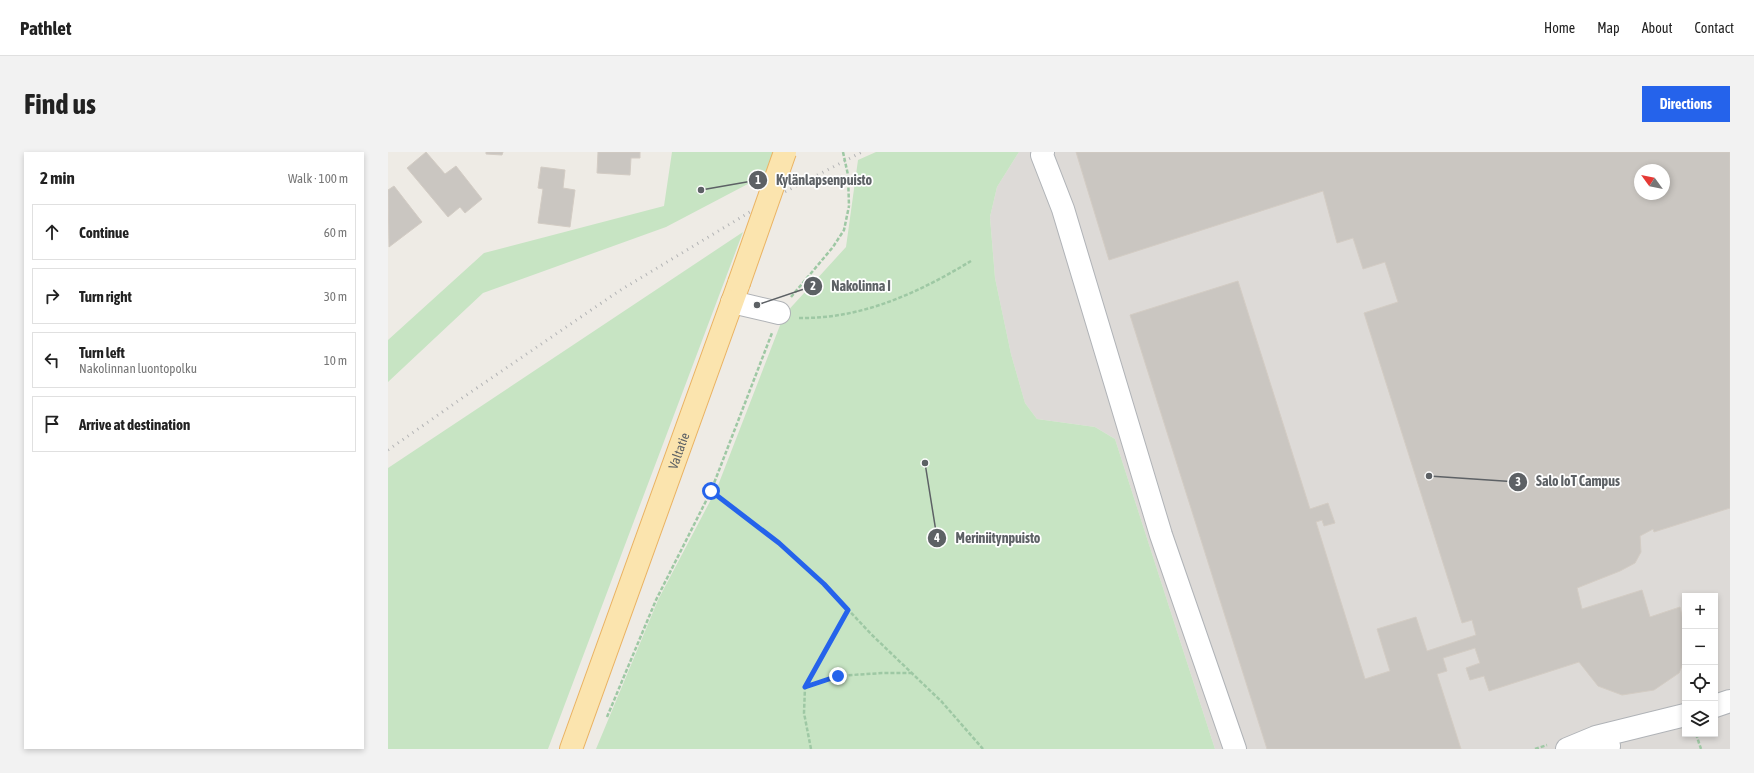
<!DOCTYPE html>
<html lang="en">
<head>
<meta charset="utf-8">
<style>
	:root { --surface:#fff; --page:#f2f2f2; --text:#222; --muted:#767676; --line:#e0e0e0; --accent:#2563eb }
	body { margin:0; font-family:"Asap Condensed",sans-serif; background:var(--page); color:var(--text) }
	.controls { position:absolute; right:12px; bottom:12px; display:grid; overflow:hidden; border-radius:0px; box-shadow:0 2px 6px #0003 }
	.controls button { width:36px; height:36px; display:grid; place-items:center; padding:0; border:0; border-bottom:1px solid var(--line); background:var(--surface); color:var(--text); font:20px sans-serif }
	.compass { position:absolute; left:1246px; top:12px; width:36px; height:36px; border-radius:50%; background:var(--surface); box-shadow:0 2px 6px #0003; rotate:303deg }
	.stop { position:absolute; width:12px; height:12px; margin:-9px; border:3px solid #2563eb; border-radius:50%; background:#fff }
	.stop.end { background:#2563eb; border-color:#fff; box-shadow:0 1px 4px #0008 }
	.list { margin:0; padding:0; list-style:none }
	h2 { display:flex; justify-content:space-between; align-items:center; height:52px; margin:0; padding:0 16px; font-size:17px }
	h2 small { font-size:13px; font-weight:400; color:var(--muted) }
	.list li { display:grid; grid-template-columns:26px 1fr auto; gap:12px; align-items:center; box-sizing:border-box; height:56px; margin:0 8px 8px; padding:0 8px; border:1px solid var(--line); border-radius:0px }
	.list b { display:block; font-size:15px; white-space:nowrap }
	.list p { margin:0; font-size:13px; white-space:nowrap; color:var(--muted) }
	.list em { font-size:13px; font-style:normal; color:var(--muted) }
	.icon { flex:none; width:22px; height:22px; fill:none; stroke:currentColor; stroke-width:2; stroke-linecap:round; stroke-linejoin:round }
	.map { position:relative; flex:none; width:1342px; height:597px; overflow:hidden; border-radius:0px }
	header { display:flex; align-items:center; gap:24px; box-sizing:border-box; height:56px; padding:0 20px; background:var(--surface); border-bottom:1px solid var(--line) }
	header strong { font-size:19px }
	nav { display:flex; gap:22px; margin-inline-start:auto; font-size:14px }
	.intro { display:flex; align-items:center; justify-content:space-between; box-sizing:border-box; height:96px; padding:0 24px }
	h1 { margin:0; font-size:28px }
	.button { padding:10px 18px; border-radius:0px; background:var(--accent); color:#fff; font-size:14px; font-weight:700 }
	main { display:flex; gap:24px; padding:0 24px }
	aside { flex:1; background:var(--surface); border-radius:0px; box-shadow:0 2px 6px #0003 }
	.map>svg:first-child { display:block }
	.industrial { fill:#dddad7; fill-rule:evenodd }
	.green { fill:#c7e4c3 }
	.building { fill:#cac6c1; stroke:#d3ccc4; fill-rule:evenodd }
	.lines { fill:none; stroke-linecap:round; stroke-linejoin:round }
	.minor-casing { stroke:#b0b3b7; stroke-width:24 }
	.major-casing { stroke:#eab363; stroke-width:24 }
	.path { stroke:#9ec8a4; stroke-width:2.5; stroke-dasharray:4 2; stroke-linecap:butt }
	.minor { stroke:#fff; stroke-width:22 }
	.major { stroke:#fbe4ae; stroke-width:22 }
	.rail { stroke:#b3b4b5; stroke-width:3; stroke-dasharray:1 5; stroke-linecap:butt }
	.major-bridge-casing { stroke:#eab363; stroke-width:24; stroke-linecap:butt }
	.path-bridge { stroke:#9ec8a4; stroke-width:2.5; stroke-dasharray:4 2; stroke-linecap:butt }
	.major-bridge { stroke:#fbe4ae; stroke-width:22 }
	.route { stroke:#2563eb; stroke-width:5 }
	.labels { text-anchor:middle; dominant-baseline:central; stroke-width:3.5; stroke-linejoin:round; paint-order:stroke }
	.street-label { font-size:13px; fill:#5d6165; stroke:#fff }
	.leader { fill:none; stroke:#5d6165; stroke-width:1.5 }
	.callout-dot { fill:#5d6165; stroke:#fff; stroke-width:1.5 }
	.mark-label { font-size:12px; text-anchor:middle; font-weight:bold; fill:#fff }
	.callout-label { font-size:14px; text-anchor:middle; font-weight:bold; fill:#5d6165; stroke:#fff; stroke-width:3.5; stroke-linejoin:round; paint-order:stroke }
</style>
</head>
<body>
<header>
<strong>Pathlet</strong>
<nav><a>Home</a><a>Map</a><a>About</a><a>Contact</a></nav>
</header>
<div class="intro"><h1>Find us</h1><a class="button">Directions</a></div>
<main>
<aside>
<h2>2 min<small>Walk · 100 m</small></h2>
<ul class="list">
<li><svg class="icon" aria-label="ahead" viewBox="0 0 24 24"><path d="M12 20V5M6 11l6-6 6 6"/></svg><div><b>Continue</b></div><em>60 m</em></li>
<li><svg class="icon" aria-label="right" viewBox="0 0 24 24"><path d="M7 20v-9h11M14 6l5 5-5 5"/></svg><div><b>Turn right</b></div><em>30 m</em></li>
<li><svg class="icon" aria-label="left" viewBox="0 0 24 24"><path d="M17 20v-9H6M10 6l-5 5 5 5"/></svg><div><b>Turn left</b><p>Nakolinnan luontopolku</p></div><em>10 m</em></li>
<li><svg class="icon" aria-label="arrive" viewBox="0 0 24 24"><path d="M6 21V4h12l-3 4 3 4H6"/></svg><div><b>Arrive at destination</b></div></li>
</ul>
</aside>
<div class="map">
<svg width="1342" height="597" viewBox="0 0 1342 597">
	<rect width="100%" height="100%" fill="#eeebe5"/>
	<path class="industrial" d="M631,0H1342V597H827L727,287L707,275L649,267L637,251L623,202L607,126L602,65L609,35ZM1252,18H1276V42H1252ZM1297,444H1327V582H1297Z"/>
	<path class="green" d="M284,0H385L377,23L278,75L95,141L0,230V188L96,101L276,54Z
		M488,0H631L609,35L602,65L607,126L623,202L637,251L649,267L707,275L727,287L827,597H208L270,448L329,336L396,163L458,95L470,8Z
		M355,80L160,597H0V316Z"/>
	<path class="building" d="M38,0L57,22L68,14L94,47L77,61L72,55L60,65L19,16Z
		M98,0H115L114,3L98,2Z
		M210,0H252V6H243L242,23L209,21Z
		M688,0H1342V356L1266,380L1265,377L1252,384L1253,400L1247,411L1232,419L1189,436L1194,457L1254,438L1262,465L1292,455L1297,477V507L1291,521L1266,538L1234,543L1210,534L1191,510L1101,539L1096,524L1082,528L1078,516L1092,511L1087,496L1055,506L1059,519L1049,522L1073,597H879L742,163L850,129L922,357L940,351L947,371L936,374L934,368L928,370L977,527L1002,519L989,477L1028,465L1039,499L1088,483L1084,468L1074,471L976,161L1010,150L997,110L975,117L965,86L949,91L935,39L721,108ZM1252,18H1276V42H1252Z
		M153,15L177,18L175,36L187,38L182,75L150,71L155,37L150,36Z
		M6,34L34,70L1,95L0,38Z"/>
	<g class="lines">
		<g class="minor-casing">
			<path id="minor" d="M655,0L654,3L675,57L773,383L847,597
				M344,150L391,161
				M1327,554L1342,549
				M1208,585L1297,563
				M1179,597L1208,585L1221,594"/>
		</g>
		<g class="major-casing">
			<g id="major">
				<path id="s1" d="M183,597L351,131"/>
			</g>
		</g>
		<path class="path" d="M403,145L445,95L456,78L461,54
			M411,166C474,167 530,141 583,109
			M323,339L391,391L436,432L484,483L554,550L595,597
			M417,535L460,457
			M219,565L268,448L323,339L384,181
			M1308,582L1313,597
			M423,597L416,561L417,535L450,524L494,521H524
			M1147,597L1159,593"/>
		<use href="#minor" class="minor"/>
		<use href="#major" class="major"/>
		<path class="rail" d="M0,298L80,242L231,139L385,46L474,0"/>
		<g class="major-bridge-casing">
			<path id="major-bridge" d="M351,131L397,0"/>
		</g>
		<path class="path-bridge" d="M455,0L460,23L461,54"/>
		<use href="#major-bridge" class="major-bridge"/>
	</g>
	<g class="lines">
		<path class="route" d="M323,339L391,391L436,432L460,458L417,535L450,524"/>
	</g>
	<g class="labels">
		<g class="street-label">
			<text stroke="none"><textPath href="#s1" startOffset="317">Valtatie</textPath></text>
		</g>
	</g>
	<path class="leader" d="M313 38L370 28M369 153L425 134M1041 324L1130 330M537 311L549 386"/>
	<g class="callout-dot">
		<circle cx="313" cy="38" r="4"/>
		<circle cx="369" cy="153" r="4"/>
		<circle cx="1041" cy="324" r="4"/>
		<circle cx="537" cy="311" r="4"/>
		<circle cx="370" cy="28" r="10"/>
		<circle cx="425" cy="134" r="10"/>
		<circle cx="1130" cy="330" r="10"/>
		<circle cx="549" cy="386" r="10"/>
	</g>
	<g class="mark-label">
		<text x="370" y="32">1</text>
		<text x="425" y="138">2</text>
		<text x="1130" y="334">3</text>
		<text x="549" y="390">4</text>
	</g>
	<g class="callout-label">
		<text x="436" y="33">Kylänlapsenpuisto</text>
		<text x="473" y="139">Nakolinna I</text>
		<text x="1190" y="334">Salo IoT Campus</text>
		<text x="610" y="391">Meriniitynpuisto</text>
	</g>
</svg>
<div class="controls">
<button>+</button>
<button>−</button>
<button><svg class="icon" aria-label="locate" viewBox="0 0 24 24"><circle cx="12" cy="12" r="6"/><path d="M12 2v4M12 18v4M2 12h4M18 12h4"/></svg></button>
<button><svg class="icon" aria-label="layers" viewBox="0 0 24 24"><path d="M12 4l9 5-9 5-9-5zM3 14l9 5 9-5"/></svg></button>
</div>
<svg class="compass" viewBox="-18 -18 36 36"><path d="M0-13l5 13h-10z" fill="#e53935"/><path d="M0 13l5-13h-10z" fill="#767676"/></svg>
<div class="stop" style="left:323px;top:339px"></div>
<div class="stop end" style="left:450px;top:524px"></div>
</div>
</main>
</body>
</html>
